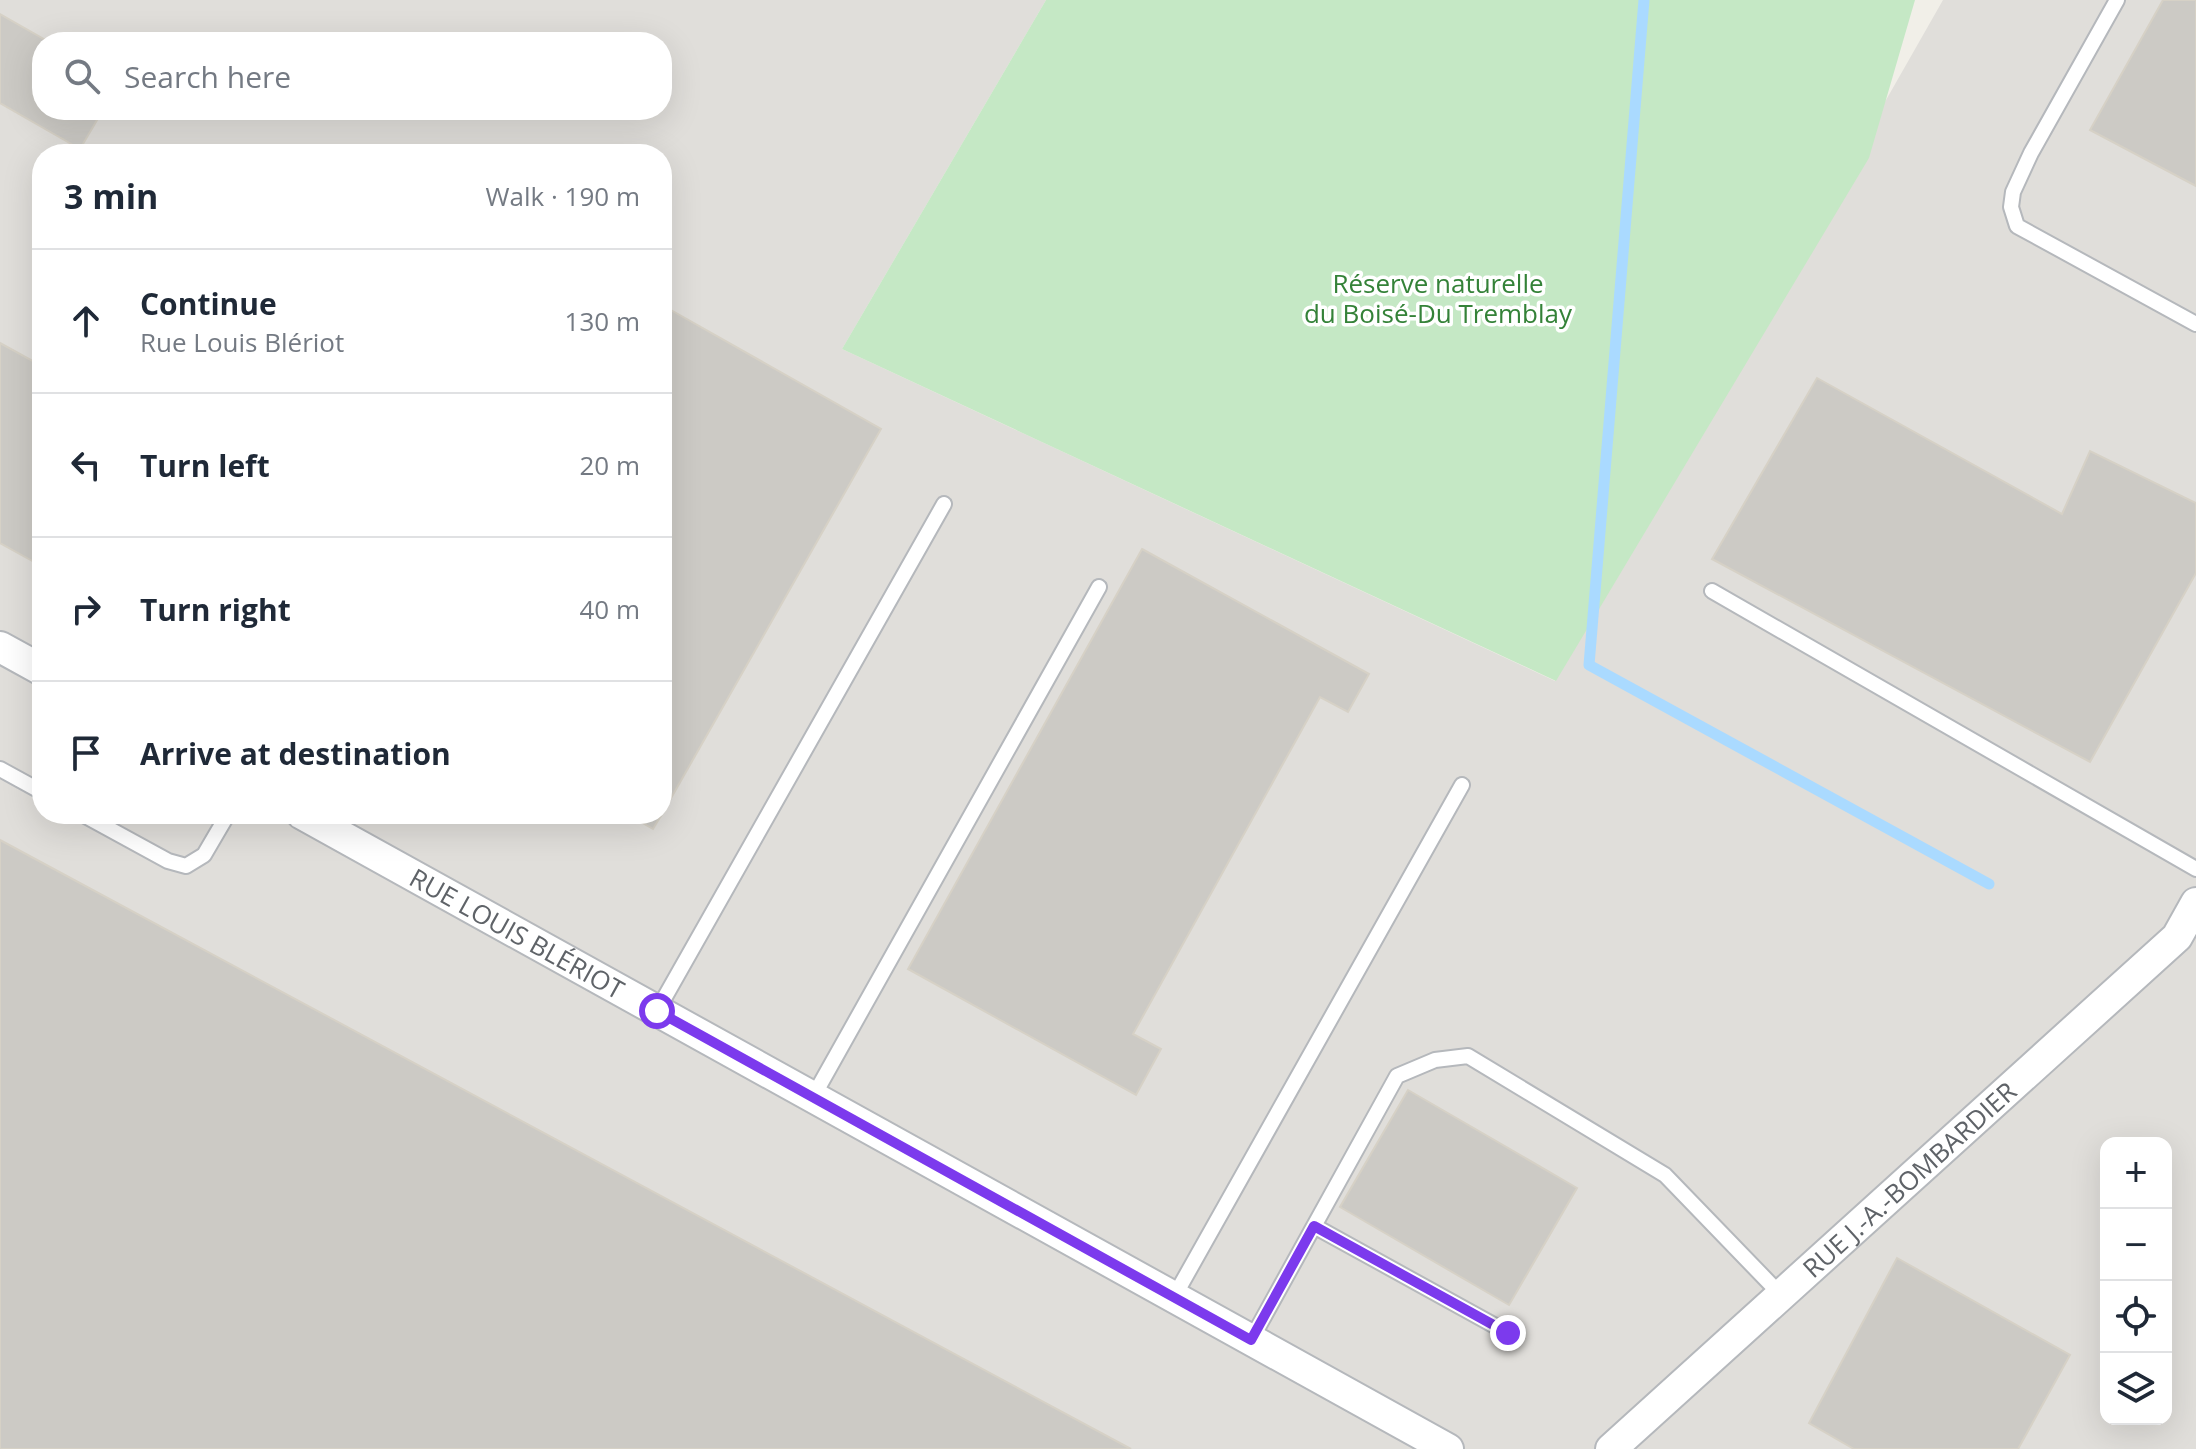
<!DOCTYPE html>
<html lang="en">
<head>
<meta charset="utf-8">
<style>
	:root { --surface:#fff; --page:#f2f2f3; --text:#1f2937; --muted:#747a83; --line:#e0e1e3 }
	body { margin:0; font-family:"Open Sans",sans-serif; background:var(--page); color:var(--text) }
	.controls { position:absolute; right:24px; bottom:24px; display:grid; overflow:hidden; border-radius:16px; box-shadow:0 8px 32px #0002 }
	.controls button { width:72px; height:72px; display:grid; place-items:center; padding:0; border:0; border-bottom:2px solid var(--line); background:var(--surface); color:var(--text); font:40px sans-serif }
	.stop { position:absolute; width:24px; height:24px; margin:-18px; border:6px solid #7c3aed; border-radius:50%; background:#fff }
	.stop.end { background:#7c3aed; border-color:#fff; box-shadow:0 2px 8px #0008 }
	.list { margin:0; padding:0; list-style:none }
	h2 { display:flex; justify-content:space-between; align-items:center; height:104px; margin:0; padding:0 32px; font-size:34px }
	h2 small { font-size:26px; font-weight:400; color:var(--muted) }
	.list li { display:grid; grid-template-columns:52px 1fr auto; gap:24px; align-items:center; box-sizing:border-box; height:144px; padding:0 32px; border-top:2px solid var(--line) }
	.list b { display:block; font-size:30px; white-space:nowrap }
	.list p { margin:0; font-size:26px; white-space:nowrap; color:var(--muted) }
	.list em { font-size:26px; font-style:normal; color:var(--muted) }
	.icon { flex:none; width:44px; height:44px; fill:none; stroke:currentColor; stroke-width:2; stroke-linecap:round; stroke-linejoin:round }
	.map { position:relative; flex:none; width:2196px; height:1449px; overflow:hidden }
	.search { position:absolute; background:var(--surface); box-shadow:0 8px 32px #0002; left:32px; top:32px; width:640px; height:88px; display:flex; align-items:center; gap:20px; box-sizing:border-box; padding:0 28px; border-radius:32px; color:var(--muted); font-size:30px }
	.panel { position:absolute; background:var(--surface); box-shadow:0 8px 32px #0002; left:32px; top:144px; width:640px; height:680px; border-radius:32px }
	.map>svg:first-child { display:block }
	.industrial { fill:#e0deda; fill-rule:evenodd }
	.green { fill:#c5e8c5 }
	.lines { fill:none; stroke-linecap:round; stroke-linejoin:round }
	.stream { stroke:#aadaff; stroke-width:11 }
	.building { fill:#cccac5; stroke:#d6d1c6; stroke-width:2 }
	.service-casing { stroke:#b5b8bc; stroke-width:18 }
	.minor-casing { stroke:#b5b8bc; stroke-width:34 }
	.service { stroke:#fff; stroke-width:14 }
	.minor { stroke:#fff; stroke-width:30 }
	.route { stroke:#7c3aed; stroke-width:10 }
	.labels { text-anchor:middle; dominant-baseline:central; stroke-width:7; stroke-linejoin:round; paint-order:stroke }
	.park-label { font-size:26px; fill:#348238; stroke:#fff }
	.street-label { font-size:26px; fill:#5f6368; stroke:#fff }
</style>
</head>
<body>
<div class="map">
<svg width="2196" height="1449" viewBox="0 0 2196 1449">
	<rect width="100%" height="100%" fill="#f1efe8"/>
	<path class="industrial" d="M0,0H1046L842,349L1555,681L1943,0H2196V1449H0ZM42,42H662V110H42ZM42,154H662V814H42ZM2106,1143H2166V1419H2106Z"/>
	<path class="green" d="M1046,0H1915L1869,158L1556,681L842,349Z"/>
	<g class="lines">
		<path class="stream" d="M1644,0L1589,665L1989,884"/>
	</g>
	<path class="building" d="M2163,0H2196V186L2090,130Z
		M0,14L49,42H42V110H103L80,149L0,103Z
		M662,305L881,429L662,814Z
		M0,343L42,366V553L36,563L0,543Z
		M1817,378L2062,514L2090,451L2196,503V573L2090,762L1712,559Z
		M1142,549L1369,674L1348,712L1320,697L1133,1034L1161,1049L1136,1095L908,969Z
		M627,814H662L653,829Z
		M0,840L1131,1449H0Z
		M1408,1090L1577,1188L1509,1305L1340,1207Z
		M1897,1258L2070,1355L2018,1449H1854L1809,1423Z"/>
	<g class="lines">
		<g class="service-casing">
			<path id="service" d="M2117,0L2031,153L2013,192L2011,207L2017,226L2196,324
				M1712,591L2196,869
				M0,769L42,792
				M82,814L168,861L186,866L204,855L228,814
				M657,1011L944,504
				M813,1097L1099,587
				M1314,1226L1508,1333
				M1174,1297L1462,785
				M1251,1340L1397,1076L1435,1060L1468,1056L1665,1175L1781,1295"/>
		</g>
		<g class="minor-casing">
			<g id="minor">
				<path d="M0,647L42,670"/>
				<path id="s1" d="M302,814L1448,1449"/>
				<path id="s2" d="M1611,1449L2177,937L2196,903"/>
			</g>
		</g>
		<use href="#service" class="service"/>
		<use href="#minor" class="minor"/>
	</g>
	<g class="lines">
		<path class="route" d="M657,1011L1251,1340L1314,1226L1508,1333"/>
	</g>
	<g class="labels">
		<g class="park-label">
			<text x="1438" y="283">Réserve naturelle<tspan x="1438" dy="30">du Boisé-Du Tremblay</tspan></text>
		</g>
		<g class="street-label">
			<text stroke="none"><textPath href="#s1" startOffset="246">RUE LOUIS BLÉRIOT</textPath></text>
			<text stroke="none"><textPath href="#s2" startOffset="402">RUE J.-A.-BOMBARDIER</textPath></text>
		</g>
	</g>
</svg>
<div class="controls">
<button>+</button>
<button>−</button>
<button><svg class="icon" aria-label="locate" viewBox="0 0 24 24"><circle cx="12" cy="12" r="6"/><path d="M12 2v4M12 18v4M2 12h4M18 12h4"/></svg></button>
<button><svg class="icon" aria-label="layers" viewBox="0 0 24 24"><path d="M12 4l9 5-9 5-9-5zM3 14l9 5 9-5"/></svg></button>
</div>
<div class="stop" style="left:657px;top:1011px"></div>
<div class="stop end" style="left:1508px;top:1333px"></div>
<div class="search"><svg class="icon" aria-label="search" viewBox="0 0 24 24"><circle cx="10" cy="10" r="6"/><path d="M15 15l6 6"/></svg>Search here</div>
<section class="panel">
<h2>3 min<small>Walk · 190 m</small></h2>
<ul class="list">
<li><svg class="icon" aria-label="ahead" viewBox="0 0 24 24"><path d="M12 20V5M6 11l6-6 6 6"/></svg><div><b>Continue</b><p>Rue Louis Blériot</p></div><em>130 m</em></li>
<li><svg class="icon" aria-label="left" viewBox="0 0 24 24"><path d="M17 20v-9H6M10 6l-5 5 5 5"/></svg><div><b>Turn left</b></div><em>20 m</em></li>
<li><svg class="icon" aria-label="right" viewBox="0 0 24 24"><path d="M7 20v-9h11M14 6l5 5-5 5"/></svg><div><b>Turn right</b></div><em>40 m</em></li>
<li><svg class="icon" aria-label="arrive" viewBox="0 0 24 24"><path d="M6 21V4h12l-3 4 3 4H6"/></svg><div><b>Arrive at destination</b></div></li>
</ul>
</section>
</div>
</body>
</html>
